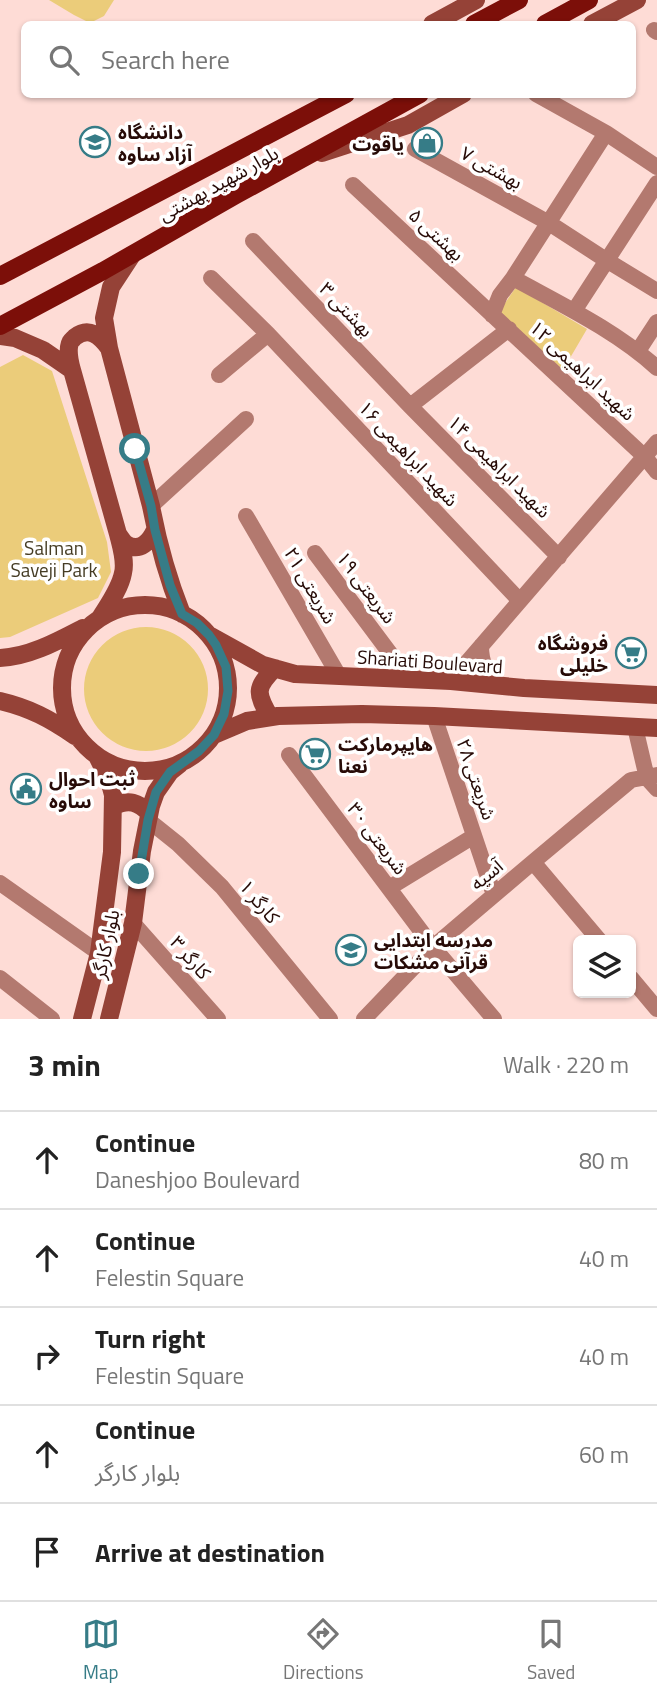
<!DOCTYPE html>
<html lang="en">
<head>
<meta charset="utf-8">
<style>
	:root { --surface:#fff; --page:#f2f2f2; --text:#222; --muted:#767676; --line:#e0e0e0; --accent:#367c87 }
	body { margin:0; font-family:"Titillium Web","Noto Sans Arabic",sans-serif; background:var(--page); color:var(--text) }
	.controls { position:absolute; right:21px; bottom:21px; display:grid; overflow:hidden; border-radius:10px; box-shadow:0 2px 5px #0004 }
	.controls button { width:63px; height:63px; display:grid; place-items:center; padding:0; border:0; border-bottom:2px solid var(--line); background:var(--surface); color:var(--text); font:35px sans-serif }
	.stop { position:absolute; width:21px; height:21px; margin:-16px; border:5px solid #367c87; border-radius:50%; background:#fff }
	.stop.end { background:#367c87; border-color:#fff; box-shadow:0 2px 7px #0008 }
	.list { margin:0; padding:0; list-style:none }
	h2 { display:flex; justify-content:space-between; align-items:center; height:91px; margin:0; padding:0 28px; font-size:30px }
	h2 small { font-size:23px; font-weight:400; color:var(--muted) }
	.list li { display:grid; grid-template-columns:46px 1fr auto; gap:21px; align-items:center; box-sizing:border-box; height:98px; padding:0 28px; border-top:2px solid var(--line) }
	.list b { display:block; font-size:26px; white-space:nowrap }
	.list p { margin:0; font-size:23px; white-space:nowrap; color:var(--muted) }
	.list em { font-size:23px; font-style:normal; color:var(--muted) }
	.icon { flex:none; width:38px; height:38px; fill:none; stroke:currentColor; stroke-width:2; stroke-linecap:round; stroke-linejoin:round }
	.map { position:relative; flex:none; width:657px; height:1019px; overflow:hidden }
	.search { position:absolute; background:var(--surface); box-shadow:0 2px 5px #0004; left:21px; right:21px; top:21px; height:77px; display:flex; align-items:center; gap:18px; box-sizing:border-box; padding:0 24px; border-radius:10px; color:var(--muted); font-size:26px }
	.sheet { height:581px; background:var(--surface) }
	nav { display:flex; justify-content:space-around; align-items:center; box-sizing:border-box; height:98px; border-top:2px solid var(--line); background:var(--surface); font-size:19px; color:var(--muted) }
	nav a { display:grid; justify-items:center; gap:4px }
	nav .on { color:var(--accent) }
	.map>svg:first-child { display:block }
	.green { fill:#ebcc7a }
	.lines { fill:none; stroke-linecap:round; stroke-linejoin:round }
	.street { stroke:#b3796f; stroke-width:16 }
	.secondary { stroke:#954237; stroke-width:18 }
	.primary { stroke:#7c0f09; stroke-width:18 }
	.route { stroke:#367c87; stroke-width:9 }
	.labels { text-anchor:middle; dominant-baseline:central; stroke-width:7; stroke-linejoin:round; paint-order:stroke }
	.poi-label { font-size:19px; font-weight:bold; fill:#270b07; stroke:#fff; text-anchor:start }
	.street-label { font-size:19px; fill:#270b07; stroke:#fff }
	.park-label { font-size:19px; fill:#453c24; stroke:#fff }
</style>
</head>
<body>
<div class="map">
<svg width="657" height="1019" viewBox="0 0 657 1019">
	<rect width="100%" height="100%" fill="#fedcd6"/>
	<path class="green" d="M49,0H114L104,16L90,23L74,15Z
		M516,287L587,329L563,370L499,312Z
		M23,355L52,371L107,542L111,572L98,598L10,637L0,638V367Z
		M84 689a62 62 0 1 1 124 0a62 62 0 1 1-124 0Z"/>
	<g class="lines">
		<path class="street" d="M654,30L657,32
			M536,94L606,133L657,167
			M415,149L549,223L606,260L657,291
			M353,185L645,457L657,472
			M253,241L410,406L559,557
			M211,278L268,334L519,600
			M513,278C562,305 615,330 657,368
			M574,311L657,183
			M492,315L500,295L513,278L606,133
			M638,351L657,322
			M219,375L268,334
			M410,406L509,329
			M151,506L246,419
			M246,516L339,676
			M315,553L410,680
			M481,646C481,664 487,673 499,686
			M451,681L657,442
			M434,716L494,895
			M635,727L647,778L657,789
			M289,755L433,947L494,1019
			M148,820L178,844L222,887L330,1019
			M533,862L599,940
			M0,883L99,953
			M389,888L474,836
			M133,923L218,1019
			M0,978L52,1019
			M631,978L657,1009
			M364,1019L433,947L533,862L631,780L657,775"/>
		<path class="secondary" d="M432,24L476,0
			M592,24L637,0
			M322,153L408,125L463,94
			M132,255L111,287L104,318L109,348L151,506C158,543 168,579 182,614
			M0,336L15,338L43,350L72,370L118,534C121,546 126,561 123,573C120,589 108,605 100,618
			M72,370C70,363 68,355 69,347C70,341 71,341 75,337C89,326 100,336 109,348
			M118,534C121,538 123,542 126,544C140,553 150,541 155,530
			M62 688a83 83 0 1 1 166 0a83 83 0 1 1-166 0Z
			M211,636L263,665L295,674L451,681L524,688L657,695
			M0,658C29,657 58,641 83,628
			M0,701C30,708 50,719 75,736
			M270,717C256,693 255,688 275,668
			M214,735L247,721L278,716L362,714L434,716L657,728
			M114,806C129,799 138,802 149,813
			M82,1019L99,953L112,852L113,795L109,780L97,756
			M109,1019L133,923L142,851L151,806L156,792L170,772L180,764"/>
		<path class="primary" d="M474,24L519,0
			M545,24L589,0
			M0,276L346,94
			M0,326L103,271L236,195L420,94"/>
	</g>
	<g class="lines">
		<path class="route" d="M135,449L151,506L155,530L170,585L182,614L197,623L209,635L216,645L226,667L228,691L224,714L214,735L199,751L170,772L156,792L148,820L139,874"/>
	</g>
	<defs>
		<g id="university-ring" transform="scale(1.575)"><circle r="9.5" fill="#fff" stroke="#367c87" stroke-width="1.5"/><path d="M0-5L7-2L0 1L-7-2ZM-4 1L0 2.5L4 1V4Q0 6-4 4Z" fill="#367c87"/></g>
		<g id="shop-ring" transform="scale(1.575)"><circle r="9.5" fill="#fff" stroke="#367c87" stroke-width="1.5"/><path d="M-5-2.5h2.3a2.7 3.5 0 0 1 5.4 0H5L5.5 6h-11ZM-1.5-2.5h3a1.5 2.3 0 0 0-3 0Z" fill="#367c87"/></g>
		<g id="supermarket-ring" transform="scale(1.575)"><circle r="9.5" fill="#fff" stroke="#367c87" stroke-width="1.5"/><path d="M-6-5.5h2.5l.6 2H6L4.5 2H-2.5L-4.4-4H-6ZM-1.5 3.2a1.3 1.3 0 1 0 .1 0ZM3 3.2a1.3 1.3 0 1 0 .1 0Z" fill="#367c87"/></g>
		<g id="civic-ring" transform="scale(1.575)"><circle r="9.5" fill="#fff" stroke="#367c87" stroke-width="1.5"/><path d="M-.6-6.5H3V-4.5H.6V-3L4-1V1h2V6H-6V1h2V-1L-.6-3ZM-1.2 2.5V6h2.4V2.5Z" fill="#367c87"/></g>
		<g id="school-ring" transform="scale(1.575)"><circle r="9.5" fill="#fff" stroke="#367c87" stroke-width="1.5"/><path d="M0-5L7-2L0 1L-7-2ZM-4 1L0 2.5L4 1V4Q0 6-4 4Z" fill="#367c87"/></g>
	</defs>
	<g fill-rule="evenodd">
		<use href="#university-ring" x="95" y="142"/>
		<use href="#shop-ring" x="427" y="143"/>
		<use href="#supermarket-ring" x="631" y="653"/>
		<use href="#supermarket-ring" x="315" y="754"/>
		<use href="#civic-ring" x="26" y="789"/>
		<use href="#school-ring" x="351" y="950"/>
	</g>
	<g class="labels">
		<g class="poi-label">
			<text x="118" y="131">دانشگاه<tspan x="118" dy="22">آزاد ساوه</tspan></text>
			<text x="404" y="143" text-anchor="end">یاقوت</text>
			<text x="608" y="642" text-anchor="end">فروشگاه<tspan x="608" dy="22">خلیلی</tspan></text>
			<text x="338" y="743">هایپرمارکت<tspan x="338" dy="22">نعنا</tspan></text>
			<text x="49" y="778">ثبت احوال<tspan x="49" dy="22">ساوه</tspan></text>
			<text x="374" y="939">مدرسه ابتدایی<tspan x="374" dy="22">قرآنی مشکات</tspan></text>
		</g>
		<g class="street-label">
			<text transform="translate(492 167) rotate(29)">بهشتی ۷</text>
			<text transform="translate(218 183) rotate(-29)">بلوار شهید بهشتی</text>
			<text transform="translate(437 234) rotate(43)">بهشتی ۵</text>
			<text transform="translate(347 309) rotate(46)">بهشتی ۳</text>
			<text transform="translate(583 370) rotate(43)">شهید ابراهیمی ۱۲</text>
			<text transform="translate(409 453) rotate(47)">شهید ابراهیمی ۱۶</text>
			<text transform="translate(500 466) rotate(45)">شهید ابراهیمی ۱۴</text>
			<text transform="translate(311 585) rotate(60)">شریعتی ۲۱</text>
			<text transform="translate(367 587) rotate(53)">شریعتی ۱۹</text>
			<text transform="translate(430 661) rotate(4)">Shariati Boulevard</text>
			<text transform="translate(477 779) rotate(71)">شریعتی ۲۸</text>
			<text transform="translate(378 838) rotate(53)">شریعتی ۳۰</text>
			<text transform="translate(486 874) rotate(-40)">آسیه</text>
			<text transform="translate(260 901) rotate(50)">کارگر ۱</text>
			<text transform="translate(105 944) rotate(-78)">بلوار کارگر</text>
			<text transform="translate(191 957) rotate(49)">کارگر ۳</text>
		</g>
		<g class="park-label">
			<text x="54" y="547">Salman<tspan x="54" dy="22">Saveji Park</tspan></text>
		</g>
	</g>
</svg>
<div class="controls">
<button><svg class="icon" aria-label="layers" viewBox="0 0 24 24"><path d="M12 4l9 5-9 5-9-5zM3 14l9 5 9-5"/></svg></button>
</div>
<div class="stop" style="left:135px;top:449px"></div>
<div class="stop end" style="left:139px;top:874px"></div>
<div class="search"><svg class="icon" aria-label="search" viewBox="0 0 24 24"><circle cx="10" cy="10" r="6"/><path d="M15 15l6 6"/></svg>Search here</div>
</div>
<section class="sheet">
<h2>3 min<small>Walk · 220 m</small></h2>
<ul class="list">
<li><svg class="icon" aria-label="ahead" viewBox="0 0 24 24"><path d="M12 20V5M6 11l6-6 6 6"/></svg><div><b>Continue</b><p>Daneshjoo Boulevard</p></div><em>80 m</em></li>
<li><svg class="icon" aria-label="ahead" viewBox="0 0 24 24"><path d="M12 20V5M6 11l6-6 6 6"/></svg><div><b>Continue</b><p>Felestin Square</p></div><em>40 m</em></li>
<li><svg class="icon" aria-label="right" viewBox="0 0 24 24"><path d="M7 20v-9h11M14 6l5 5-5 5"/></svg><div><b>Turn right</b><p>Felestin Square</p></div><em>40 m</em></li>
<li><svg class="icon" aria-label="ahead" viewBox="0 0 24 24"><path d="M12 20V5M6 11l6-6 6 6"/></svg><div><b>Continue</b><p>بلوار کارگر</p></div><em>60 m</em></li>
<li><svg class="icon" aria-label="arrive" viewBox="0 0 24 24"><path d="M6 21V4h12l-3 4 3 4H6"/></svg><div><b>Arrive at destination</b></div></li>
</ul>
</section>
<nav>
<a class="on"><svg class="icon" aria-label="map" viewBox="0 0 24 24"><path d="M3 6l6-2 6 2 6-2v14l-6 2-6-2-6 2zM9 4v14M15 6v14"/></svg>Map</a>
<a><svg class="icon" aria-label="directions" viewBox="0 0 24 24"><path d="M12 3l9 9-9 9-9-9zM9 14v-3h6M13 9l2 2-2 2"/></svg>Directions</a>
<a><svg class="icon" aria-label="saved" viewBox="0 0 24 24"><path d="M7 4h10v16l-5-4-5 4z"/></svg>Saved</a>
</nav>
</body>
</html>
